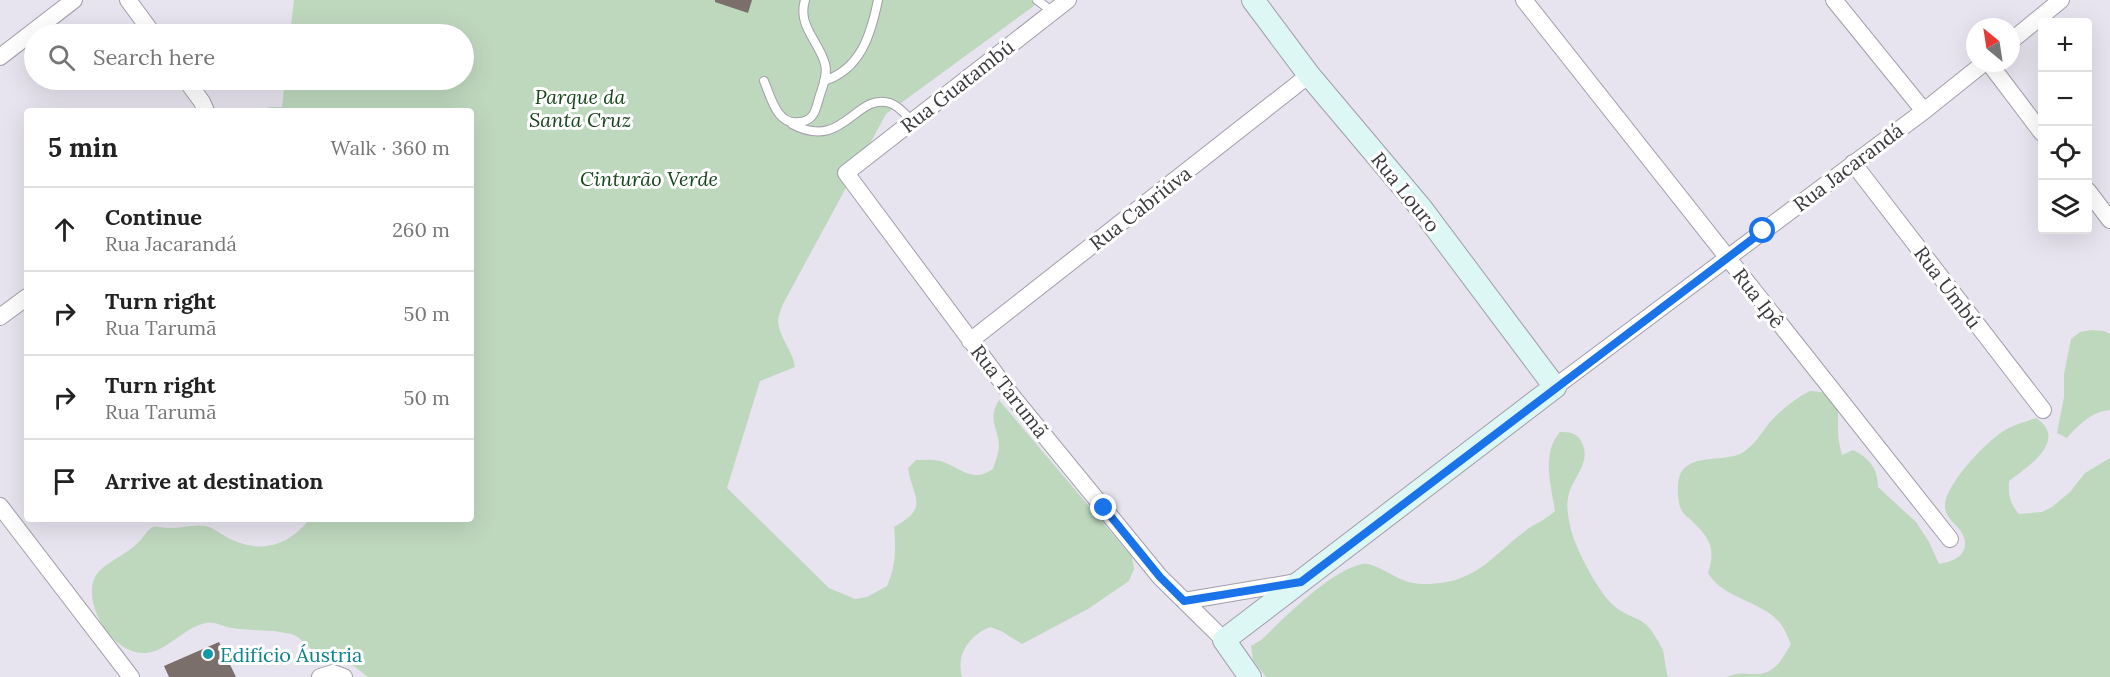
<!DOCTYPE html>
<html lang="en">
<head>
<meta charset="utf-8">
<style>
	:root { --surface:#fff; --page:#f2f2f2; --text:#222; --muted:#767676; --line:#e0e0e0 }
	body { margin:0; font-family:Lora,serif; background:var(--page); color:var(--text) }
	.controls { position:absolute; right:18px; top:18px; display:grid; overflow:hidden; border-radius:6px; box-shadow:0 6px 24px #0002 }
	.controls button { width:54px; height:54px; display:grid; place-items:center; padding:0; border:0; border-bottom:2px solid var(--line); background:var(--surface); color:var(--text); font:30px sans-serif }
	.compass { position:absolute; left:1966px; top:18px; width:54px; height:54px; border-radius:50%; background:var(--surface); box-shadow:0 6px 24px #0002; rotate:330deg }
	.stop { position:absolute; width:18px; height:18px; margin:-14px; border:4px solid #1a73e8; border-radius:50%; background:#fff }
	.stop.end { background:#1a73e8; border-color:#fff; box-shadow:0 2px 6px #0008 }
	.list { margin:0; padding:0; list-style:none }
	h2 { display:flex; justify-content:space-between; align-items:center; height:78px; margin:0; padding:0 24px; font-size:26px }
	h2 small { font-size:20px; font-weight:400; color:var(--muted) }
	.list li { display:grid; grid-template-columns:39px 1fr auto; gap:18px; align-items:center; box-sizing:border-box; height:84px; padding:0 24px; border-top:2px solid var(--line) }
	.list b { display:block; font-size:22px; white-space:nowrap }
	.list p { margin:0; font-size:20px; white-space:nowrap; color:var(--muted) }
	.list em { font-size:20px; font-style:normal; color:var(--muted) }
	.icon { flex:none; width:33px; height:33px; fill:none; stroke:currentColor; stroke-width:2; stroke-linecap:round; stroke-linejoin:round }
	.map { position:relative; flex:none; width:2110px; height:677px; overflow:hidden }
	.search { position:absolute; background:var(--surface); box-shadow:0 6px 24px #0002; left:24px; top:24px; width:450px; height:66px; display:flex; align-items:center; gap:15px; box-sizing:border-box; padding:0 21px; border-radius:33px; color:var(--muted); font-size:22px }
	.panel { position:absolute; background:var(--surface); box-shadow:0 6px 24px #0002; left:24px; top:108px; width:450px; height:414px; border-radius:6px }
	.map>svg:first-child { display:block }
	.green { fill:#bed8be }
	.building { fill:#7a6f6b }
	.lines { fill:none; stroke-linecap:round; stroke-linejoin:round }
	.lane-casing { stroke:#a29ea9; stroke-width:10 }
	.street-casing { stroke:#a29ea9; stroke-width:18 }
	.secondary-casing { stroke:#a29ea9; stroke-width:24 }
	.lane { stroke:#fff; stroke-width:8 }
	.street { stroke:#fff; stroke-width:16 }
	.secondary { stroke:#ddf8f4; stroke-width:22 }
	.route { stroke:#1a73e8; stroke-width:8 }
	.culture-dot { fill:#0f9aa8; stroke:#fff; stroke-width:2 }
	.labels { text-anchor:middle; dominant-baseline:central; stroke-width:6; stroke-linejoin:round; paint-order:stroke }
	.street-label { font-size:20px; fill:#3b3a3e; stroke:#fff }
	.park-label { font-size:20px; font-style:italic; fill:#17461b; stroke:#fff }
	.culture-label { font-size:20px; fill:#0d838f; stroke:#fff; text-anchor:start }
</style>
</head>
<body>
<div class="map">
<svg width="2110" height="677" viewBox="0 0 2110 677">
	<rect width="100%" height="100%" fill="#e7e4ef"/>
	<path class="green" d="M294,0H1042L886,114L783,304C781,309 778,317 778,322C780,339 793,351 795,367L760,381L727,488L829,588L855,599L867,597L887,586C896,566 896,549 894,527C930,507 913,499 908,468L916,460C924,460 932,459 940,461C961,467 971,484 993,469C995,462 999,453 999,446C998,426 987,420 999,400L1132,557L1134,569L1129,581L1088,609L1022,644L1001,631L990,627C969,636 956,654 962,677H368C361,672 354,665 346,661C338,658 328,658 320,655C309,650 302,637 291,634C271,629 252,631 232,628C223,627 215,621 206,623C183,627 165,655 141,653C112,651 82,604 95,577C102,563 132,553 143,537C154,522 154,527 170,528C181,528 194,524 206,526C214,528 222,535 230,539C262,554 288,546 310,519H471V111H257L270,107H282L285,80H464V34H290Z
		M2091,330L2104,331L2110,334V410C2093,411 2078,425 2067,438L2057,433L2064,397V374L2071,339L2080,332Z
		M1810,391C1842,392 1838,406 1838,431C1838,439 1840,447 1842,455L1853,450C1869,458 1878,468 1878,487L1916,522L1929,542L1939,564C1954,562 1971,554 1963,535C1958,524 1944,519 1945,504C1947,483 1985,443 2002,432C2011,425 2026,422 2036,418C2069,440 2028,467 2009,481C2008,495 2010,503 2019,514L2042,512L2052,507L2070,492L2085,473L2110,458V677H1727C1736,673 1742,673 1751,674C1774,676 1781,661 1791,644C1788,638 1785,629 1780,623C1761,600 1723,599 1708,573C1716,549 1710,538 1692,521C1689,518 1684,515 1682,511C1677,503 1676,479 1682,471C1694,454 1725,462 1742,453C1754,446 1762,432 1770,422C1781,410 1796,398 1810,391Z
		M1560,432C1570,432 1578,433 1582,443C1592,463 1571,479 1568,498C1566,509 1569,520 1571,530C1577,551 1601,600 1621,611C1632,618 1642,618 1651,630C1655,636 1660,644 1663,650C1665,659 1665,668 1668,677H1266L1253,660L1251,646L1261,640C1284,618 1332,569 1363,564C1375,562 1395,579 1409,582C1419,585 1431,584 1441,583C1479,578 1496,553 1525,531C1535,523 1546,520 1555,511C1551,485 1541,454 1560,432Z"/>
	<path class="building" d="M715,0H752L748,13L715,2Z
		M219,642L236,677H169L164,666Z"/>
	<g class="lines">
		<g class="lane-casing">
			<path id="lane" d="M1037,0L1053,12
				M764,81C771,97 777,126 799,122C803,122 809,120 812,116C816,112 818,101 820,95C823,86 828,74 825,64C819,41 797,26 805,0
				M824,81C861,69 871,34 878,0
				M792,124C844,152 855,92 890,103C899,106 906,115 912,121"/>
		</g>
		<g class="street-casing">
			<path id="street" d="M128,0L153,34
				M1068,0L846,173L1012,396L1160,577L1224,640
				M1524,0L1950,539
				M1834,0L1924,111
				M2011,41L2061,0
				M0,57L74,0
				M1989,63L2042,133
				M186,80L202,102L206,111
				M1853,163L2043,410
				M2088,191L2110,220
				M0,317L27,297
				M970,341L1309,75
				M1555,387L1924,111L1984,63
				M0,506L131,677
				M1184,601L1297,582
				M320,677L333,673L344,677"/>
		</g>
		<g class="secondary-casing">
			<path id="secondary" d="M1250,677L1224,640L1555,387L1421,208L1309,75L1253,0"/>
		</g>
		<use href="#lane" class="lane"/>
		<use href="#street" class="street"/>
		<use href="#secondary" class="secondary"/>
	</g>
	<g class="lines">
		<path class="route" d="M1104,508L1160,577L1184,601L1301,582L1763,231"/>
	</g>
	<circle class="culture-dot" cx="208" cy="654" r="6"/>
	<g class="labels">
		<g class="street-label">
			<text transform="translate(957 86) rotate(-38)">Rua Guatambú</text>
			<text transform="translate(1848 167) rotate(-37)">Rua Jacarandá</text>
			<text transform="translate(1406 192) rotate(51)">Rua Louro</text>
			<text transform="translate(1140 208) rotate(-38)">Rua Cabriúva</text>
			<text transform="translate(1948 287) rotate(53)">Rua Umbú</text>
			<text transform="translate(1759 298) rotate(52)">Rua Ipê</text>
			<text transform="translate(1010 391) rotate(52)">Rua Tarumã</text>
		</g>
		<g class="park-label">
			<text x="580" y="96">Parque da<tspan x="580" dy="23">Santa Cruz</tspan></text>
			<text x="649" y="178">Cinturão Verde</text>
		</g>
		<g class="culture-label">
			<text x="220" y="654">Edifício Áustria</text>
		</g>
	</g>
</svg>
<div class="controls">
<button>+</button>
<button>−</button>
<button><svg class="icon" aria-label="locate" viewBox="0 0 24 24"><circle cx="12" cy="12" r="6"/><path d="M12 2v4M12 18v4M2 12h4M18 12h4"/></svg></button>
<button><svg class="icon" aria-label="layers" viewBox="0 0 24 24"><path d="M12 4l9 5-9 5-9-5zM3 14l9 5 9-5"/></svg></button>
</div>
<svg class="compass" viewBox="-18 -18 36 36"><path d="M0-13l5 13h-10z" fill="#e53935"/><path d="M0 13l5-13h-10z" fill="#767676"/></svg>
<div class="stop" style="left:1763px;top:231px"></div>
<div class="stop end" style="left:1104px;top:508px"></div>
<div class="search"><svg class="icon" aria-label="search" viewBox="0 0 24 24"><circle cx="10" cy="10" r="6"/><path d="M15 15l6 6"/></svg>Search here</div>
<section class="panel">
<h2>5 min<small>Walk · 360 m</small></h2>
<ul class="list">
<li><svg class="icon" aria-label="ahead" viewBox="0 0 24 24"><path d="M12 20V5M6 11l6-6 6 6"/></svg><div><b>Continue</b><p>Rua Jacarandá</p></div><em>260 m</em></li>
<li><svg class="icon" aria-label="right" viewBox="0 0 24 24"><path d="M7 20v-9h11M14 6l5 5-5 5"/></svg><div><b>Turn right</b><p>Rua Tarumã</p></div><em>50 m</em></li>
<li><svg class="icon" aria-label="right" viewBox="0 0 24 24"><path d="M7 20v-9h11M14 6l5 5-5 5"/></svg><div><b>Turn right</b><p>Rua Tarumã</p></div><em>50 m</em></li>
<li><svg class="icon" aria-label="arrive" viewBox="0 0 24 24"><path d="M6 21V4h12l-3 4 3 4H6"/></svg><div><b>Arrive at destination</b></div></li>
</ul>
</section>
</div>
</body>
</html>
